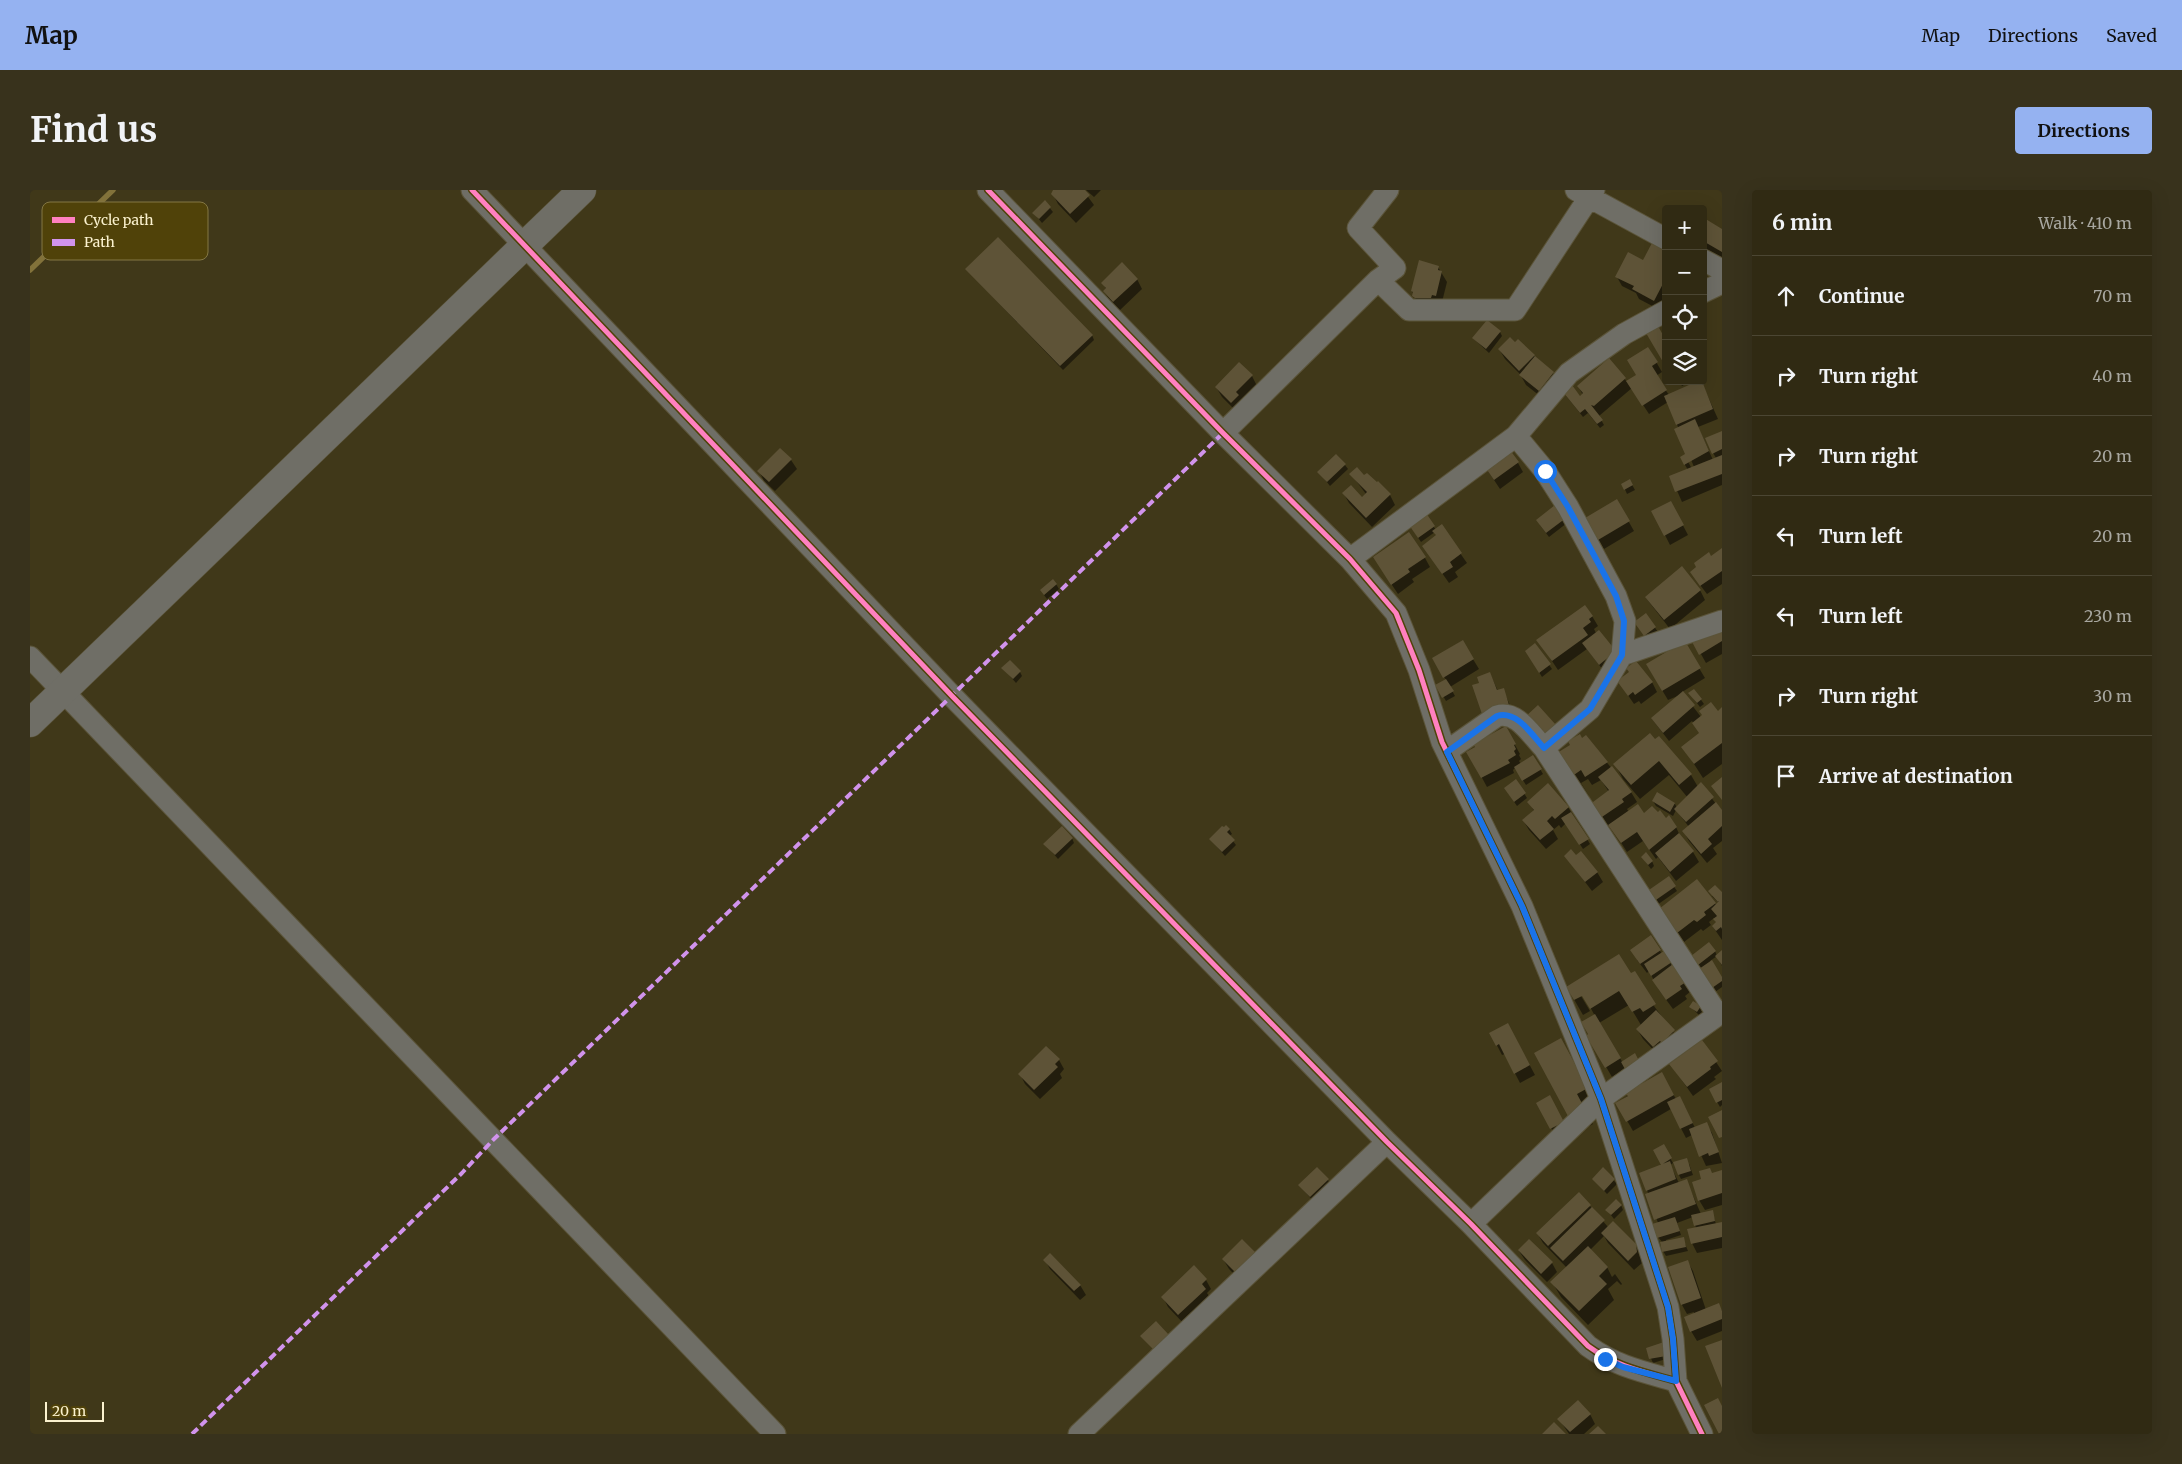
<!DOCTYPE html>
<html lang="en">
<head>
<meta charset="utf-8">
<style>
	:root { --surface:#302a13; --page:#38321c; --text:#f1f3f6; --muted:#a8a7a0; --line:#4b4633; --accent:#95b2f1 }
	body { margin:0; font-family:Merriweather,serif; background:var(--page); color:var(--text) }
	.controls { position:absolute; right:15px; top:15px; display:grid; overflow:hidden; border-radius:5px; box-shadow:0 5px 20px #0002 }
	.controls button { width:45px; height:45px; display:grid; place-items:center; padding:0; border:0; border-bottom:1px solid var(--line); background:var(--surface); color:var(--text); font:25px sans-serif }
	.scale { position:absolute; left:15px; bottom:12px; width:59px; box-sizing:border-box; padding-left:5px; border:2px solid #fbf2cf; border-top:0; font-size:14px; line-height:18px; white-space:nowrap; color:#fbf2cf; -webkit-text-stroke:4px #504209; paint-order:stroke }
	.stop { position:absolute; width:15px; height:15px; margin:-11px; border:4px solid #1a73e8; border-radius:50%; background:#fff }
	.stop.end { background:#1a73e8; border-color:#fff; box-shadow:0 1px 5px #0008 }
	.list { margin:0; padding:0; list-style:none }
	h2 { display:flex; justify-content:space-between; align-items:center; height:65px; margin:0; padding:0 20px; font-size:21px }
	h2 small { font-size:16px; font-weight:400; color:var(--muted) }
	.list li { display:grid; grid-template-columns:32px 1fr auto; gap:15px; align-items:center; box-sizing:border-box; height:80px; padding:0 20px; border-top:1px solid var(--line) }
	.list b { display:block; font-size:19px; white-space:nowrap }
	.list em { font-size:16px; font-style:normal; color:var(--muted) }
	.icon { flex:none; width:28px; height:28px; fill:none; stroke:currentColor; stroke-width:2; stroke-linecap:round; stroke-linejoin:round }
	.map { position:relative; flex:none; width:1692px; height:1244px; overflow:hidden; border-radius:5px }
	header { display:flex; align-items:center; gap:30px; box-sizing:border-box; height:70px; padding:0 25px; background:var(--accent); color:#111 }
	header strong { font-size:24px }
	nav { display:flex; gap:28px; margin-inline-start:auto; font-size:18px }
	.intro { display:flex; align-items:center; justify-content:space-between; box-sizing:border-box; height:120px; padding:0 30px }
	h1 { margin:0; font-size:35px }
	.button { padding:12px 22px; border-radius:5px; background:var(--accent); color:#111; font-size:18px; font-weight:700 }
	main { display:flex; gap:30px; padding:0 30px }
	aside { flex:1; background:var(--surface); border-radius:5px; box-shadow:0 5px 20px #0002 }
	.map>svg:first-child { display:block }
	.shadow { fill:#0007 }
	.lines { fill:none; stroke-linecap:round; stroke-linejoin:round }
	.stream { stroke:#82723a; stroke-width:5.5 }
	.building { fill:#5e5337 }
	.minor-casing { stroke:#5b5439; stroke-width:23 }
	.tertiary-casing { stroke:#5b5439; stroke-width:29 }
	.minor { stroke:#6f6e66; stroke-width:21 }
	.tertiary { stroke:#6f6e66; stroke-width:28 }
	.quiet { stroke:#d193ec; stroke-width:4; stroke-dasharray:8 4; stroke-linecap:butt }
	.cycleway-casing { stroke:#504209; stroke-width:8 }
	.cycleway { stroke:#ff80c0; stroke-width:5 }
	.route { stroke:#1a73e8; stroke-width:6 }
	.key { fill:#504209; stroke:#837744; stroke-width:1 }
	.key-label { font-size:14px; fill:#fbf2cf }
</style>
</head>
<body>
<header>
<strong>Map</strong>
<nav><a>Map</a><a>Directions</a><a>Saved</a></nav>
</header>
<div class="intro"><h1>Find us</h1><a class="button">Directions</a></div>
<main>
<div class="map">
<svg width="1692" height="1244" viewBox="0 0 1692 1244">
	<rect width="100%" height="100%" fill="#403819"/>
	<path class="shadow" d="M1024,0H1053L1064,15L1046,33L1028,14L1023,4Z
		M1056,0H1071L1064,7Z
		M1015,12L1023,22L1012,33L1004,23Z
		M1675,30L1692,41V68L1673,57Z
		M1636,59V108L1630,120L1609,109L1606,103L1592,96L1587,87Z
		M1408,77L1417,92L1411,116H1389L1382,101Z
		M936,79L1062,145L1064,150L1033,180Z
		M1107,89L1112,99L1089,121L1080,111L1074,101L1076,99L1073,93Z
		M1470,142L1472,146L1459,163L1444,149Z
		M1618,158L1632,182L1626,186L1639,205L1671,191L1688,229L1668,237L1683,270L1686,268L1683,263L1692,242V295L1652,312L1641,287L1658,280L1655,275V266L1662,279L1664,277L1638,212L1619,224L1602,198L1569,226L1574,235L1570,238L1558,223L1553,227L1534,203L1550,208L1553,205L1548,196L1579,170L1597,192L1608,185Z
		M1469,159L1504,166L1523,183L1529,193L1515,210L1496,195L1490,184L1475,169Z
		M1222,186L1227,196L1207,222L1192,207L1186,197Z
		M1649,191H1661L1652,196Z
		M761,270L767,279L745,301L734,291L729,281Z
		M1488,273L1493,282L1470,299L1456,278Z
		M1315,275L1318,279L1300,296L1289,282Z
		M1321,284L1334,287L1360,305L1365,315L1342,337L1319,313L1314,304L1332,308L1336,304Z
		M1600,291L1605,300L1597,304L1593,295Z
		M1587,311L1604,341L1574,359L1557,329Z
		M1646,322L1658,345L1640,355L1635,345Z
		M1395,325L1406,340L1411,336L1437,373L1425,382L1428,387L1419,393L1393,356L1407,346L1405,342L1391,352L1383,340Z
		M1534,329L1537,333L1519,347L1510,335Z
		M1692,360V394L1677,404L1667,391L1681,368Z
		M1395,368L1400,377L1382,389L1384,392L1368,404L1350,377Z
		M1026,394L1029,399L1017,409L1014,405Z
		M1670,400L1675,410L1640,439L1616,408Z
		M1616,425L1628,442L1618,450L1608,437Z
		M1562,426L1568,436L1564,439L1566,443L1585,462L1576,484L1557,459L1528,480L1514,459Z
		M1692,433V464L1676,473L1663,450Z
		M1432,451L1449,479L1420,497L1425,506L1416,511L1407,496L1416,490L1403,469Z
		M1654,453L1675,488L1652,502L1671,527L1687,523L1692,519V574L1673,588L1653,557L1670,544L1662,531L1639,551L1622,529L1650,505L1638,510L1617,475Z
		M1505,455L1522,479L1512,487L1496,461Z
		M973,478L990,482L992,486L986,493Z
		M1460,484L1468,501L1473,500L1484,524L1451,494Z
		M1589,492H1622L1627,502L1611,514L1609,511L1604,514Z
		M1664,500L1674,514L1670,517L1663,508Z
		M1475,537L1490,564L1489,565L1491,569L1489,571L1491,574L1503,567L1513,584L1496,595L1485,578L1483,580L1484,583L1457,597L1438,562Z
		M1620,545L1661,585L1668,597L1671,594L1692,622V651L1683,658L1687,664L1677,673L1659,651L1654,642L1659,637L1646,620L1643,626L1626,616L1623,611L1645,614L1647,618L1658,608L1639,585L1610,609L1593,589L1585,574Z
		M1556,547L1601,602L1607,612L1597,619L1599,622L1636,629L1646,637L1651,648L1663,662L1669,672L1646,691L1628,667L1626,669L1613,651L1597,662L1580,635L1572,640L1564,620L1579,602L1571,590L1562,595L1558,589L1551,593L1559,606L1556,608L1528,564Z
		M1486,591L1497,608L1487,616L1478,603Z
		M1499,612L1538,617L1560,654L1553,659L1536,633L1531,638L1529,635L1523,640L1528,649L1516,659L1499,640L1493,630L1504,621Z
		M1199,639L1202,644L1199,646L1206,655L1195,666L1180,649Z
		M1042,648L1044,653L1028,669L1015,654Z
		M1535,666L1567,682L1573,692L1562,701Z
		M1615,671H1622L1624,676L1621,679Z
		M1638,688L1647,701L1627,715L1618,703Z
		M1667,690L1687,716L1689,713L1682,706L1692,704V750L1683,737L1687,733L1684,728L1679,732L1681,735L1673,741L1671,739L1654,752L1636,729Z
		M1621,747L1632,764L1634,762L1660,802L1655,806L1657,809L1643,819L1629,800L1619,781L1617,783L1607,770Z
		M1685,761L1687,766L1692,762V776L1687,766L1680,771L1692,789V797L1685,802L1665,771Z
		M1601,785L1650,851L1629,866L1613,849L1607,839L1611,835L1599,815L1569,833L1596,878L1582,887L1558,846L1565,826L1554,806H1551L1560,821L1553,825L1537,797Z
		M1661,817H1670L1672,822L1670,826Z
		M1461,844H1483L1505,885L1490,893L1475,864L1472,865Z
		M1539,865L1565,913L1555,919L1563,934L1549,942Z
		M1029,870L1034,879L1030,884L1032,888L1010,909L995,894L990,884Z
		M1686,872L1692,881L1684,887L1686,889L1663,906L1641,875Z
		M1631,884L1646,909L1655,917L1665,938L1676,934L1682,943L1692,973L1676,976L1662,945L1656,948L1641,919L1603,941L1587,913Z
		M1692,894V915L1690,917L1680,900Z
		M1507,913L1539,942L1527,948Z
		M1633,956L1643,973L1640,975L1649,993L1656,990L1671,1024L1682,1022L1686,1034L1692,1033V1058L1667,1063L1662,1053L1666,1038L1663,1027L1647,1033L1651,1045L1636,1050V1052L1653,1049L1658,1061L1636,1066L1633,1061L1632,1052L1628,1047V1033L1617,1000L1633,975Z
		M1659,974L1663,985L1651,989L1649,985Z
		M1573,979L1587,994L1577,1004L1563,989Z
		M1692,981V1015L1675,1020L1669,1010L1682,984Z
		M1298,990L1300,994L1283,1011L1270,996Z
		M1591,1015L1593,1020L1584,1029L1577,1020Z
		M1560,1016L1578,1037L1605,1055L1611,1065L1612,1073L1604,1080L1578,1053L1574,1046L1560,1060L1577,1077L1582,1087L1585,1084L1592,1094L1591,1095L1587,1091L1578,1099L1584,1110L1558,1135L1531,1107L1522,1092L1537,1078L1513,1053L1507,1043Z
		M1489,1061L1522,1073L1527,1082L1517,1092L1495,1070Z
		M1224,1063L1229,1073L1211,1091L1199,1079L1193,1069Z
		M1015,1070L1050,1095L1056,1105L1050,1110L1020,1079Z
		M1657,1071L1663,1081L1676,1120L1688,1114L1692,1121V1141L1667,1151L1661,1141L1664,1122L1657,1124L1652,1115Z
		M1176,1090L1181,1099L1177,1103L1181,1109L1154,1134L1138,1117L1133,1107Z
		M1637,1152L1636,1169L1623,1173L1617,1159Z
		M1560,1224L1565,1234L1554,1244H1539L1529,1229Z"/>
	<g class="lines">
		<path class="stream" d="M0,80L83,0"/>
	</g>
	<path class="building" d="M1023,0H1055L1060,5L1040,24L1021,4Z
		M1015,10L1021,17L1009,29L1002,23Z
		M1674,28L1692,39V62L1673,51Z
		M968,47L1063,145L1030,176L935,79Z
		M1623,51L1636,58V88L1624,111L1602,99L1604,96L1585,87L1598,62L1613,70Z
		M1389,70L1409,76L1408,80L1412,81L1406,106L1402,105L1401,108H1385L1382,106L1383,102L1381,101Z
		M1092,72L1108,89L1083,112L1073,101L1076,98L1071,93Z
		M1457,130L1471,141L1456,159L1442,148Z
		M1628,136L1633,145L1636,143V170L1633,172L1616,143Z
		M1480,147L1485,152L1488,149L1505,165L1489,181L1468,159Z
		M1618,157L1628,172L1622,176L1637,200L1612,216L1596,191L1606,185L1597,170Z
		M1505,166L1524,182L1509,201L1489,185Z
		M1579,168L1596,188L1564,216L1561,215L1573,230L1567,234L1555,219L1550,223L1533,202L1542,195L1550,206L1553,203L1547,196Z
		M1209,172L1223,185L1206,202L1209,205L1201,213L1185,197Z
		M1668,191H1672L1683,219L1646,235L1634,206Z
		M1665,229L1679,261L1654,275L1650,267L1655,264L1644,239Z
		M1692,241V259L1682,264L1675,248Z
		M750,258L762,269L739,292L727,281Z
		M1480,260L1489,272L1464,290L1455,277Z
		M1306,264L1316,274L1297,292L1287,282Z
		M1692,265V284L1645,302L1639,286Z
		M1327,277L1334,285L1337,283L1347,292L1348,291L1361,304L1336,328L1312,303L1321,295L1332,307L1337,302L1319,284Z
		M1600,289L1603,295L1594,300L1591,294Z
		M1587,309L1600,331L1568,350L1555,328Z
		M1641,311L1654,335L1634,346L1621,321Z
		M1525,315L1536,328L1516,343L1506,330Z
		M1396,323L1405,336L1388,348L1379,335Z
		M1412,334L1432,363L1420,372L1423,377L1412,384L1392,356L1406,345L1402,341Z
		M1379,342L1396,367L1378,379L1380,382L1361,395L1343,367Z
		M1692,358V381L1670,396L1660,382L1666,377L1664,373L1679,362L1681,366Z
		M1652,376L1671,400L1634,430L1615,407Z
		M1023,389L1027,394L1014,405L1010,400Z
		M1555,415L1563,426L1559,429L1561,432L1553,438L1558,445L1522,471L1506,450Z
		M1616,423L1626,437L1614,446L1604,432Z
		M1692,432V451L1669,465L1661,450Z
		M1569,440L1586,461L1569,475L1552,453Z
		M1433,450L1444,469L1413,488L1402,468Z
		M1655,451L1671,478L1632,501L1616,474Z
		M1505,453L1521,474L1509,483L1495,461Z
		M980,470L991,481L983,489L971,478Z
		M1606,471L1623,492L1605,505L1603,502L1598,506L1587,491L1599,482L1596,478Z
		M1460,482L1467,500L1474,498L1479,515L1452,524L1442,495L1449,493L1447,487Z
		M1416,489L1424,501L1412,508L1405,495Z
		M1664,499L1672,509L1667,513L1658,503Z
		M1653,501L1665,515L1633,543L1621,528Z
		M1681,512L1688,521L1692,517V553L1664,574L1651,557L1669,543L1662,533L1672,525L1669,521Z
		M1508,515L1526,535L1513,547L1495,527Z
		M1476,536L1486,554L1484,555L1486,559L1484,561L1486,565L1478,570L1480,573L1451,588L1436,562L1445,557L1443,554Z
		M1620,543L1625,549L1629,546L1662,584L1649,595L1629,571L1601,595L1583,574Z
		M1550,544L1552,548L1556,545L1578,572L1555,587L1551,580L1541,587L1527,563L1540,555L1538,551Z
		M1503,565L1512,579L1492,591L1484,577Z
		M1582,576L1602,602L1592,609L1594,612L1566,631L1559,615L1579,600L1568,587Z
		M1692,587V610L1681,596Z
		M1486,589L1496,603L1484,612L1474,598Z
		M1671,592L1684,607L1656,632L1644,619Z
		M1518,593L1539,617L1525,629L1522,626L1517,631L1524,639L1510,650L1492,630L1504,620L1497,612Z
		M1627,602L1645,613L1640,622L1622,611Z
		M1686,612L1692,620V636L1678,649L1682,654L1671,664L1652,641Z
		M1608,614L1614,623L1622,616L1628,622L1630,620L1636,628L1639,625L1647,637L1619,660L1607,642L1591,653L1578,635Z
		M1541,622L1559,649L1549,655L1531,628Z
		M1196,635L1200,639L1197,642L1205,650L1192,662L1179,649L1192,636L1194,637Z
		M1032,636L1043,648L1025,665L1013,654Z
		M1649,643L1664,661L1640,682L1625,663Z
		M1541,659L1546,665L1551,661L1568,682L1555,692L1534,666Z
		M1616,662L1623,671L1618,675L1611,667Z
		M1639,686L1646,696L1623,712L1616,702Z
		M1667,689L1686,713L1674,722L1676,725L1667,732L1664,730L1647,743L1629,719Z
		M1685,695L1692,702V739L1691,737L1686,741L1682,736L1686,732L1683,729L1687,726L1681,719L1690,710L1688,712L1678,701Z
		M1621,745L1631,760L1610,774L1600,760Z
		M1679,752L1686,761L1668,775L1661,766Z
		M1692,760V775L1685,766Z
		M1634,761L1642,772L1621,786L1614,774Z
		M1589,764L1601,783L1605,781L1626,814L1613,822L1610,818L1602,822L1589,801L1560,819L1552,806L1544,810L1536,797Z
		M1682,770L1692,787V791L1682,798L1669,779Z
		M1643,774L1656,792L1650,796L1652,799L1636,810L1622,790Z
		M1663,811L1671,816L1667,822L1659,817Z
		M1626,820L1645,840L1632,853L1630,851L1623,857L1606,839Z
		M1565,824L1591,868L1575,878L1556,846L1558,844L1551,832Z
		M1478,833L1500,875L1484,884L1469,854L1466,856L1459,843Z
		M1531,848L1558,898L1547,904L1555,919L1539,928L1504,863Z
		M1672,850L1688,871L1680,877L1681,879L1657,897L1639,874Z
		M1016,856L1030,869L1025,874L1028,877L1004,900L988,884Z
		M1605,863L1610,873L1596,881L1591,872Z
		M1632,882L1644,905L1596,932L1585,913L1598,906L1595,903Z
		M1692,892V910L1686,913L1679,899Z
		M1520,905L1534,932L1520,939L1506,913Z
		M1650,906L1663,933L1650,939L1637,912Z
		M1692,920V947L1689,948L1678,927Z
		M1677,932L1689,962L1679,966L1678,963L1669,967L1659,939Z
		M1634,954L1642,968L1631,975L1623,960Z
		M1657,968L1661,981L1648,985L1643,972Z
		M1640,971L1646,989L1616,1001L1609,983Z
		M1287,977L1299,989L1280,1007L1268,995Z
		M1573,977L1585,989L1574,1001L1562,989Z
		M1680,978L1682,983L1692,980V1003L1668,1011L1662,992L1671,989L1669,981Z
		M1657,989L1666,1014L1624,1030L1615,1004Z
		M1549,1002L1561,1015L1518,1056L1506,1043Z
		M1586,1009L1592,1015L1581,1025L1575,1020Z
		M1562,1017L1575,1030L1533,1071L1520,1058Z
		M1683,1020L1685,1031L1664,1036L1661,1025Z
		M1645,1027L1650,1041L1627,1048L1622,1034Z
		M1583,1031L1606,1054L1607,1062L1598,1071L1571,1043Z
		M1692,1032V1047L1661,1054L1657,1039Z
		M1654,1047L1656,1057L1632,1062L1630,1052Z
		M1212,1049L1225,1062L1205,1082L1192,1069Z
		M1499,1049L1523,1072L1511,1084L1488,1060Z
		M1558,1056L1578,1077L1569,1086L1577,1094L1549,1121L1520,1092Z
		M1020,1063L1051,1095L1044,1101L1013,1070Z
		M1658,1070L1671,1108L1651,1115L1638,1077Z
		M1164,1075L1177,1089L1172,1094L1176,1099L1148,1125L1131,1107Z
		M1689,1113L1692,1121V1129L1660,1142L1654,1127Z
		M1126,1131L1139,1145L1124,1160L1110,1146Z
		M1692,1150V1198L1675,1156Z
		M1637,1151L1642,1165L1619,1169L1616,1158Z
		M1688,1208L1692,1216V1244H1689L1674,1215Z
		M1548,1210L1561,1224L1540,1242L1527,1229Z
		M1524,1232L1536,1244H1512Z
		M1568,1236L1576,1244H1559Z"/>
	<g class="lines">
		<g class="minor-casing">
			<path id="minor" d="M442,0L922,506L1357,952L1441,1034L1558,1156C1585,1176 1614,1182 1646,1191
				M958,0L1193,243L1320,369L1366,423L1389,480L1412,552L1492,716L1571,909L1638,1117L1643,1149L1646,1191L1672,1244
				M1546,0L1636,49
				M1673,70L1692,80
				M1348,90L1379,120H1485L1564,0
				M1673,102L1692,93
				M1193,243L1348,90L1365,78L1328,38L1358,0
				M1486,246L1515,281L1538,317L1586,406L1595,431L1592,465L1560,519L1514,558L1688,825
				M1320,369L1486,246L1539,183L1594,144L1636,121
				M1592,465L1692,431
				M0,467L745,1244
				M1417,561L1467,526C1487,520 1501,545 1514,558
				M1441,1034L1571,909L1692,822
				M1049,1244L1357,952"/>
		</g>
		<g class="tertiary-casing">
			<path id="tertiary" d="M0,533L552,0"/>
		</g>
		<use href="#minor" class="minor"/>
		<use href="#tertiary" class="tertiary"/>
		<path class="quiet" d="M162,1244L432,983L463,950L1193,243"/>
		<g class="cycleway-casing">
			<path id="cycleway" d="M442,0L922,506L1357,952L1441,1034L1558,1156C1585,1176 1614,1182 1646,1191
				M958,0L1193,243L1320,369L1366,423L1389,480L1412,552L1492,716L1571,909L1638,1117L1643,1149L1646,1191L1672,1244"/>
		</g>
		<use href="#cycleway" class="cycleway"/>
	</g>
	<g class="lines">
		<path class="route" d="M1515,281L1538,317L1586,406L1594,431L1592,465L1560,519L1514,558C1502,545 1487,520 1467,526L1417,562L1492,716L1571,909L1638,1117L1643,1149L1646,1191L1593,1177L1575,1169"/>
	</g>
	<rect x="12" y="12" width="166" height="58" rx="8" class="key"/>
	<rect x="22" y="27" width="23" height="6" fill="#ff80c0"/>
	<rect x="22" y="49" width="23" height="7" fill="#d193ec"/>
	<g class="key-label">
		<text x="54" y="35">Cycle path</text>
		<text x="54" y="57">Path</text>
	</g>
</svg>
<div class="controls">
<button>+</button>
<button>−</button>
<button><svg class="icon" aria-label="locate" viewBox="0 0 24 24"><circle cx="12" cy="12" r="6"/><path d="M12 2v4M12 18v4M2 12h4M18 12h4"/></svg></button>
<button><svg class="icon" aria-label="layers" viewBox="0 0 24 24"><path d="M12 4l9 5-9 5-9-5zM3 14l9 5 9-5"/></svg></button>
</div>
<div class="scale">20 m</div>
<div class="stop" style="left:1515px;top:281px"></div>
<div class="stop end" style="left:1575px;top:1169px"></div>
</div>
<aside>
<h2>6 min<small>Walk · 410 m</small></h2>
<ul class="list">
<li><svg class="icon" aria-label="ahead" viewBox="0 0 24 24"><path d="M12 20V5M6 11l6-6 6 6"/></svg><div><b>Continue</b></div><em>70 m</em></li>
<li><svg class="icon" aria-label="right" viewBox="0 0 24 24"><path d="M7 20v-9h11M14 6l5 5-5 5"/></svg><div><b>Turn right</b></div><em>40 m</em></li>
<li><svg class="icon" aria-label="right" viewBox="0 0 24 24"><path d="M7 20v-9h11M14 6l5 5-5 5"/></svg><div><b>Turn right</b></div><em>20 m</em></li>
<li><svg class="icon" aria-label="left" viewBox="0 0 24 24"><path d="M17 20v-9H6M10 6l-5 5 5 5"/></svg><div><b>Turn left</b></div><em>20 m</em></li>
<li><svg class="icon" aria-label="left" viewBox="0 0 24 24"><path d="M17 20v-9H6M10 6l-5 5 5 5"/></svg><div><b>Turn left</b></div><em>230 m</em></li>
<li><svg class="icon" aria-label="right" viewBox="0 0 24 24"><path d="M7 20v-9h11M14 6l5 5-5 5"/></svg><div><b>Turn right</b></div><em>30 m</em></li>
<li><svg class="icon" aria-label="arrive" viewBox="0 0 24 24"><path d="M6 21V4h12l-3 4 3 4H6"/></svg><div><b>Arrive at destination</b></div></li>
</ul>
</aside>
</main>
</body>
</html>
